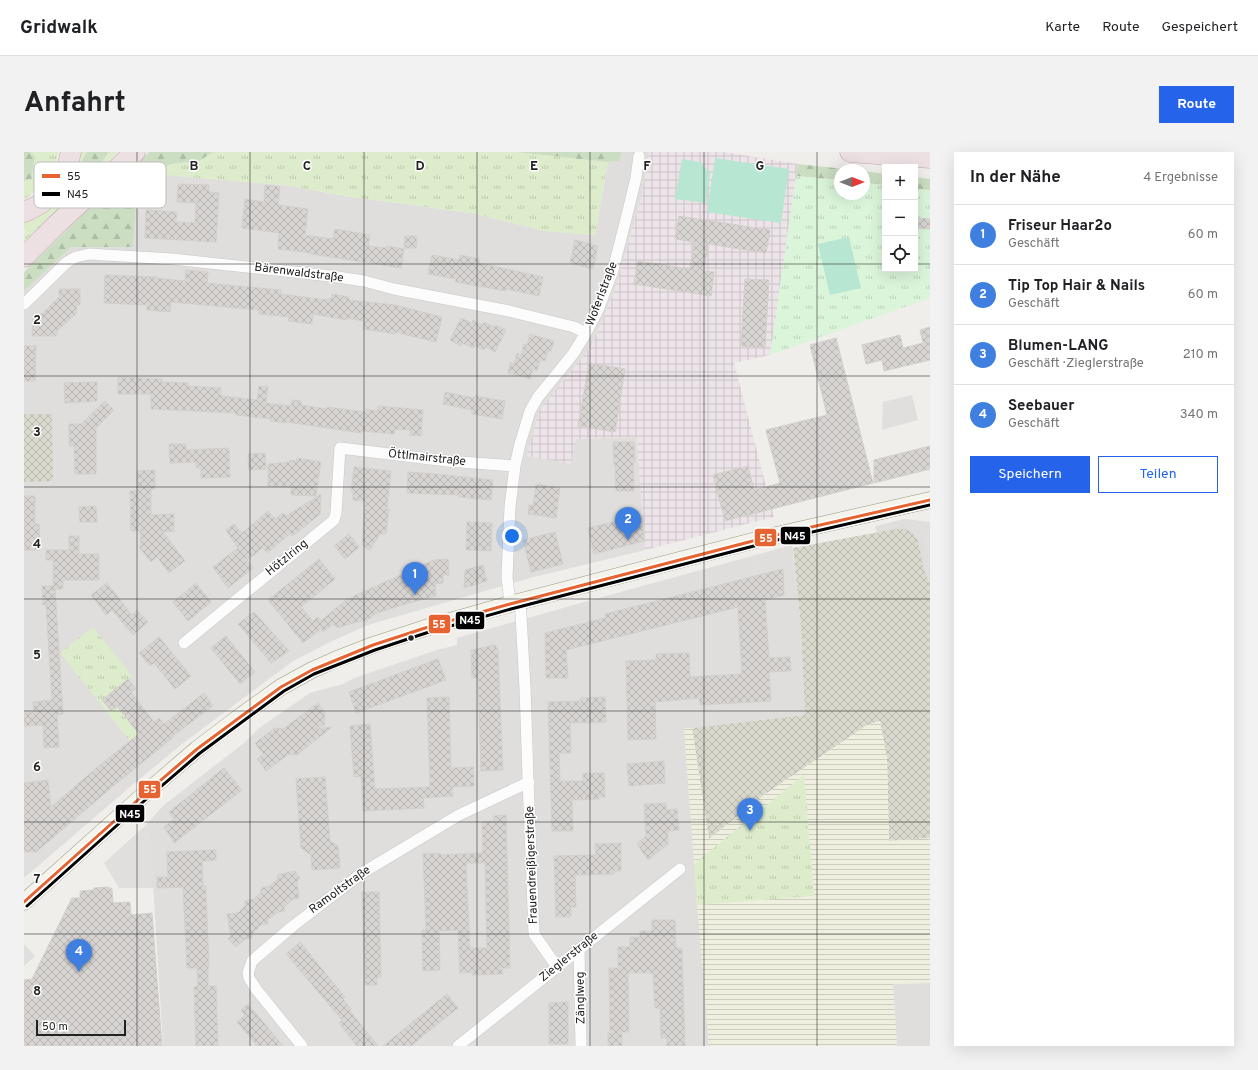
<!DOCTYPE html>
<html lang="de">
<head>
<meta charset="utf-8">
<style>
	:root { --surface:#fff; --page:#f2f2f2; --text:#202124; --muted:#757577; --line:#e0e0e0; --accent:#2563eb }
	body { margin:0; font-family:Overpass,sans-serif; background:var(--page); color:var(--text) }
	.controls { position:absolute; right:12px; top:12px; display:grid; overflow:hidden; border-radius:0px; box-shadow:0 4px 16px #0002 }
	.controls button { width:36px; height:36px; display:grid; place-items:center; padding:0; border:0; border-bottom:1px solid var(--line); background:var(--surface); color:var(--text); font:20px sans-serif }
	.compass { position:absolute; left:810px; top:12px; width:36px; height:36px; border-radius:50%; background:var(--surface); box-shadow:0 4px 16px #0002; rotate:90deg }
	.scale { position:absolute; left:12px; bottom:10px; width:90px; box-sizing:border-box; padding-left:4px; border:2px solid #222; border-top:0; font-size:11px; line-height:14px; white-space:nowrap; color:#222; -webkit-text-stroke:3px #fff; paint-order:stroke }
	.you { position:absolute; left:488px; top:384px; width:14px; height:14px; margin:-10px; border:3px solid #fff; border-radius:50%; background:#1a73e8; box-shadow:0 0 0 6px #1a73e833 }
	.badge { display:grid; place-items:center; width:26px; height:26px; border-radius:50%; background:var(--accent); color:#fff; font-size:13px; font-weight:700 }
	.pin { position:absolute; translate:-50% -33px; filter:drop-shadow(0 1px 2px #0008) }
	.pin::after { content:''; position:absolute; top:21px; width:14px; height:12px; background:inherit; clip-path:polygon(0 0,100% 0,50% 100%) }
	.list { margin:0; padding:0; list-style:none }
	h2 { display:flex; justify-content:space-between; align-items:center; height:52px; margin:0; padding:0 16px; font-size:17px }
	h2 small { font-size:13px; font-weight:400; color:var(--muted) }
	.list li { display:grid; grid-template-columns:26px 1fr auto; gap:12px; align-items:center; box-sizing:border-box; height:60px; padding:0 16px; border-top:1px solid var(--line) }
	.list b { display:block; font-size:15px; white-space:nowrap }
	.list p { margin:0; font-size:13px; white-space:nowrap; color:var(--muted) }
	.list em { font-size:13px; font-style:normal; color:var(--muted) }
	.actions { display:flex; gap:8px; padding:12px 16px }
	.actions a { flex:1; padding:9px 0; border:1px solid var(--accent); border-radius:0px; text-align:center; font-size:14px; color:var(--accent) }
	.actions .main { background:var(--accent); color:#fff }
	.icon { flex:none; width:22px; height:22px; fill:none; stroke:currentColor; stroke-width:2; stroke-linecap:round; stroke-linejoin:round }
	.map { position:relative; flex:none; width:906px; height:894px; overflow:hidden; border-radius:0px }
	header { display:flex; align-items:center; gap:24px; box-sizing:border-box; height:56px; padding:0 20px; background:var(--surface); border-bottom:1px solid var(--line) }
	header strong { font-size:19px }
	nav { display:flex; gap:22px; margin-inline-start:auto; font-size:14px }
	.intro { display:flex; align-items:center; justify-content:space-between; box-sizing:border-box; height:96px; padding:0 24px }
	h1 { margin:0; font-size:28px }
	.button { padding:10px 18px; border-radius:0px; background:var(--accent); color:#fff; font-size:14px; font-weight:700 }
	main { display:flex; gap:24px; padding:0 24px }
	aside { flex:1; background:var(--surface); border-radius:0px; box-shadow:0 4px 16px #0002 }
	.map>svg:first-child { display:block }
	.residential { fill:#dfdedc }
	.industrial { fill:url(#industrial-grid) }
	.construction { fill:url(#construction-cross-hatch) }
	.farmland { fill:url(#farmland-rules) }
	.grass { fill:url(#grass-tufts) }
	.forest { fill:url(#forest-firs) }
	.park { fill:url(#park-tufts) }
	.pitch { fill:#b7e6d2 }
	.parking { fill:#e0dfde }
	.building { fill:url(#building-cross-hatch); stroke:#d3d0cc; fill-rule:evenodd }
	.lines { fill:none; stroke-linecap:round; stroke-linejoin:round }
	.minor-casing { stroke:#c9c8c7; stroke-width:12 }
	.secondary-casing { stroke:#999a82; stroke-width:17 }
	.motorway-casing { stroke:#c5a2ac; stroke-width:21 }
	.minor { stroke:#fdfcfc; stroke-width:11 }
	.secondary { stroke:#f4f4ed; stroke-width:16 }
	.motorway { stroke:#ece0e2; stroke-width:20 }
	.bus-1-casing { stroke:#fff; stroke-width:6 }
	.bus-2-casing { stroke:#fff; stroke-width:6 }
	.bus-1 { stroke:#e66432; stroke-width:3 }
	.bus-2 { stroke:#000; stroke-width:3 }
	.grid { fill:none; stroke:#222; stroke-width:1; stroke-opacity:0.55 }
	.bus-dot { fill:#222; stroke:#fff; stroke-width:1.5 }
	.labels { text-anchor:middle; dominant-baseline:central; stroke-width:3; stroke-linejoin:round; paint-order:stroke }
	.street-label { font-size:12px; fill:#222; stroke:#fff }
	.key { fill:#fff; stroke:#bdbdbd; stroke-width:1 }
	.key-label { font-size:11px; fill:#222 }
	.grid-label { font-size:13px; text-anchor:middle; font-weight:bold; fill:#222; stroke:#fff; stroke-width:3; stroke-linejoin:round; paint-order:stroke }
	.line-badge { stroke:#fff; stroke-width:1.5 }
	.badge-label { font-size:11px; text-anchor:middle; font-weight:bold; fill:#fff }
</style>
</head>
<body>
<header>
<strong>Gridwalk</strong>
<nav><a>Karte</a><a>Route</a><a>Gespeichert</a></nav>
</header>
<div class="intro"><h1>Anfahrt</h1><a class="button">Route</a></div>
<main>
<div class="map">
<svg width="906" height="894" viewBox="0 0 906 894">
	<defs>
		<pattern id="industrial-grid" width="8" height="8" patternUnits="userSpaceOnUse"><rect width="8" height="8" fill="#ede4e9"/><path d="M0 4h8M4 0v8" fill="none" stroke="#cbc3c8"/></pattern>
		<pattern id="construction-cross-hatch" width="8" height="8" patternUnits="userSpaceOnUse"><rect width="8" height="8" fill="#d9d9cd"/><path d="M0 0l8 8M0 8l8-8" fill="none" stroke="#babab0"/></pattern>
		<pattern id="farmland-rules" width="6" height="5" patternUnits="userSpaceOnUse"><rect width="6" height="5" fill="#efefdf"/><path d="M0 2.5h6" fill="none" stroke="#cdcdbf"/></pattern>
		<pattern id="grass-tufts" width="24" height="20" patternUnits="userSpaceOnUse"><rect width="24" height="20" fill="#ddeccb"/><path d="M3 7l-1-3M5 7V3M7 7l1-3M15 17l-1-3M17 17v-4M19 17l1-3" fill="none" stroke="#bdcaae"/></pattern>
		<pattern id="forest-firs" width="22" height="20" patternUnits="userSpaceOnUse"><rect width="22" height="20" fill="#cbdec1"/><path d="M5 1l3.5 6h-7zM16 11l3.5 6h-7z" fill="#aebea6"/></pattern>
		<pattern id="park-tufts" width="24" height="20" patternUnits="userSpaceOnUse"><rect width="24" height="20" fill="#daf5da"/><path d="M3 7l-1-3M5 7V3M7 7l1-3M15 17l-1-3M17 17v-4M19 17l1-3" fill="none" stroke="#bbd2bb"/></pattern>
		<pattern id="building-cross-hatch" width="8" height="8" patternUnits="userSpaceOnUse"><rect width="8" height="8" fill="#d7d4d2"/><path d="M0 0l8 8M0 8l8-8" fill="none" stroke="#b8b6b4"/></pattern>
	</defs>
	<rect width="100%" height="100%" fill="#f0eeeb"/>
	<path class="residential" d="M598,0H625L617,47L590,140L567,195L551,215L552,287L613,285L621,398L506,426L344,473L308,489L269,509L158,592L107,634L0,726V139L47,95H109L112,54L129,22L260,33L321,44L447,61L521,79L571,83L584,10L595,9Z
		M880,367L906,370V431L900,418L894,388L877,376L853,381L851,374Z
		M768,393L777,475L781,563L660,577L685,894H139L127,699L122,673L140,653L220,591L235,576L286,541L319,532L330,526L413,498L433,493V486L582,444Z
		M906,831V894H873L869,832Z"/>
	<path class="industrial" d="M625,0H700L774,12L746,203L710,211L750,365L621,398L613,285L552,287L547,312L503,304L516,257L567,195L590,140L617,47Z"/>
	<path class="construction" d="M0,262H28L29,329L0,330Z
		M877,376L888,380L894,388L900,418L906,431V686L865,689L863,607L856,569L843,573L740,643L685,687L668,576L781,563L777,475L769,396Z"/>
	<path class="farmland" d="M856,569L863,607L865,689L906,686V831L869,832L873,894H685L673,753L790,743L780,624L670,712L660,576H668L685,687L740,643L843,573Z"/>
	<path class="grass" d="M6,0H35C29,23 19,34 0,48V29L7,27L11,5Z
		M54,0H63L56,10L55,18H72L85,0H94L0,90V82L2,80L0,78V68Z
		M189,0H491L584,10L571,83L521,79L447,61L321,44L260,33L129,22L147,12L175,9Z
		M69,475L108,524L78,548L87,559L93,554L115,582L106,589L36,501Z
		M780,623L790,744L673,753L670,712Z"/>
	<path class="forest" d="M0,0H6L11,5L7,27L0,29Z
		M63,0H85L72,18L59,26C53,14 56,11 63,0Z
		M125,0H189L175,9L147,12L129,22L112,54L109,95H47L0,139V120L98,24Z
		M491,0H598L595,9L584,10Z
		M774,12L830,18H816V28L772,24Z
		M840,19L861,22V33L840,31Z
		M891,25L906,27V38L891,37Z"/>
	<path class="park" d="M772,24L816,28V42H840V31L861,33V117H891V37L906,38V146L746,203Z"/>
	<path class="pitch" d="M691,6L765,17L757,71L683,60Z
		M658,7L676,10L686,21L682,51L651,47Z
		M825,85L837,136L806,143L794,92Z"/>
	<path class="parking" d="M888,243L894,268L858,278L859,250Z
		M906,375V416L897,377Z
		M736,402L740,417L731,419L727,405Z
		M92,632L97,638L24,700L19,694Z
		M122,673L127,699L130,736H95L80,711Z
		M0,700H12L17,706L0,721Z
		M0,792L11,804L0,814Z"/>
	<path class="building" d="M154,32L185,33V40L195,41L192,90L121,86L122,58L153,60L152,70L171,71L172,51L153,50Z
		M241,33L256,35L254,53L284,57L281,83L309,87L311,77L346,83L344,94L362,96L363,94L380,97L377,116L287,102V101L254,97L255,81L218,76L221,47L240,50Z
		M655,64L746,78L742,101L684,92L680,119L690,120L687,144L610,132L614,109L666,117L670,90L651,87Z
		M892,66L906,67V77L891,76Z
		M381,84H393L392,96H380Z
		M551,88L574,94L569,117L546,111Z
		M408,103L435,108L436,103L456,107L455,111L519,125L515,144L482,137V139L431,130L432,127L404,122Z
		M162,118L184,120L183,131L257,138L256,142L304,148L305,146L307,147L308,142L325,145V148L371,153L418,165L412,190L371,180V182L339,177L340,169L322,166V168L289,162L288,172L264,169L265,165L235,162V158L147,150L146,160L123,158V153L80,151L81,123L133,125V126L161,129Z
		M721,127L745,128L741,196L717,194Z
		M35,137H56V153H53L52,162L33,179L32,184H8L9,163L18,162L35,145Z
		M437,166L448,171L449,168L459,173L460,170L470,175L471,173L482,178L471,200L461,195L460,198L451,194L449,196L438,191L437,194L426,188Z
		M906,175V208L860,219L858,208L842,212L838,193L876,183L879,196L899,191L896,178Z
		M506,182L530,189L527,199H524L521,209L516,208L513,219L509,217L506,227L484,221L486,211L490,212L493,201L497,203L500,192L503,193Z
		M812,186L849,331L701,369L689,323L724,314L730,338L756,331L742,278L803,263L786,193Z
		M0,194H12L11,229H0Z
		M565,211L601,217L591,280L554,274Z
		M94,225L138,227V230L164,231V234L197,236V244L233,248L235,234L244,235L242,251L267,254L268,248L277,249V253L303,257V255L341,260L342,257L353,259L354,254L399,258L397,284L386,283V278L371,277L370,282L337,279V281L263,270L262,271L246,269L247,267L212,263V261L127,257V242H94Z
		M73,230V249L41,251L40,231Z
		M421,240L450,246L451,244L481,249L478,267L448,262V258L419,252Z
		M81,249L90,258L72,276V322H51L50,294H45V272H57Z
		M589,290H610L611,310H609L610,339H592L591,312H590Z
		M145,292H162V298L205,296L206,325L177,326V316H172V310L146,311Z
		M906,294V317L850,331V308Z
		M241,301L242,317L225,318L224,302Z
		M273,306L297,310L292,344L267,343V335L244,334V312L266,310V308L272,309Z
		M330,315L367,319L363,357H365L362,382H356L346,398L338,393L341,349L329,348V341L327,340Z
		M131,318V337H127V363L150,362V379L139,380L161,409L145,421L133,405L127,410L115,395L117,393L116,379H107L106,339H113V319Z
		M384,320L412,322L469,328L467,348L435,345V343L383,341Z
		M512,332L536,336L532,366L504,362L505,353H509Z
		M297,342L296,362L274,380L268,384L267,381L243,401L239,396L223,408L229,416L204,436L189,415L214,396L202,378L210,372L218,381L244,359L251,367L259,361L262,364Z
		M0,344H11V372H15L16,398H0Z
		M72,354L73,370H56L55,355Z
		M618,363L620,389L570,402L564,376Z
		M443,370L468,371L467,399L442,398Z
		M531,380L539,412L507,420L499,388Z
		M325,382L335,395L321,407L310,394Z
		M45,384H55V402H75V428H39V437H31L39,562L33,563L35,595L20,596L19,573L0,574V561L10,560L9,550L28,548L22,452L19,453L18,434H29V408H22V398H45Z
		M295,407L311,427L277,455L289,469L294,465L297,469L324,446L325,448L330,444L410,408L424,407L425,423H419V431L411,432L412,444L385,451L353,461L341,470L340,468L313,476L309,472L299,480L297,477L279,491L244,448Z
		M459,413L463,429L440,436L441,418Z
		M759,417L760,443L741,448L745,506L766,505L767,519L745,520L747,549L676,553L675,546L631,550L632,587L604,588L602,509L632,508V502L665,501L666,525L718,522L714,455L542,498L544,526H522L521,481L581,466V462Z
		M83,431L108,463L113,458L124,470L109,483L88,458L82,463L67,443Z
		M172,431L187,450L164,469L149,450Z
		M230,460L265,499L247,511L214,472Z
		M202,484L231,520L216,532L187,496Z
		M135,485L167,524L151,537L130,511L126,514L115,501Z
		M471,493L474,498L479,618L457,619L454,526H448L447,498Z
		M414,507L422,528L332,561L325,540Z
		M104,527L112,537L107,540L130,570L135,566L140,572L180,541L189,554L150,583L151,584L93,631L12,700H0V631L24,628L27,655L77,612L115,582L93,554L87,559L78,548Z
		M425,545L427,616L449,615L450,634L428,635L429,644L399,646L400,656L339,659L337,624L330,625L326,574L346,572L351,637L406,635L403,546Z
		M581,545L582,570L546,571L547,601H535L536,629H559V621H580L581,645H575V647L548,648L549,679H528L524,550L557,549V546Z
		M294,551L301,561L300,573L291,577L308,575L273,603L265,602L242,619L233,607L239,602L231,591L251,576L259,577Z
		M640,609L641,631L605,634L603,612Z
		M200,616L218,638L150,691L140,675L150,667L145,660Z
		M301,625L306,689L314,694L316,716L288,718L287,703L277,696L272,627Z
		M642,651V658L653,657L655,678L644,679V692L624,708L613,692L622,684L620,652Z
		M482,663L486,816H478L479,822L448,823V820L436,821L434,778L415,779L416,818L399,819L398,778H402L399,702L416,701V703L459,701L458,670L470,669V664ZM442,711H461L463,796H446Z
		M597,691V719H590V722L551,723L552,755H547V765H532L530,704L572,703L571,692Z
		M192,698V708L178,709L179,734H182V742L185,815H184V834H192L194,894H172L170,835L174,834L173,816H163L159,735L133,736V725H144L143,700Z
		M271,719L276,726L273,729L275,746L269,747L260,755L261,759L254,760L243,768L244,772L237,773L228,782V786L221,787L212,795L204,787L207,784L203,762L214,761L221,754V749L230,747L237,740V736L246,734L254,727L253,723Z
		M84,735L88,737L89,751L106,750L107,763L128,761L138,894H0V828L8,827L48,746H56V739L70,738V736Z
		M338,740H355L357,825L353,826V833H341Z
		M628,768H651L652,796H658L661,894H643V886H637L636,856H631L629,821H604L605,880H598V894H584V881H586L585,816H594V795H606V785H616V779H628Z
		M276,790L321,845L319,847L327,857L326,859L354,894H333L315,871L318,868L262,802Z
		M423,842L434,856L404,880L387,894H359Z
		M544,850V892H525V851Z
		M224,852L241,872L259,894H233L219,877L213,870L221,863L217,858Z"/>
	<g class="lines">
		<g class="minor-casing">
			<path id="minor" d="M0,152L43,110L52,105L65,102L148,107L307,124L340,129L370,137L485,159L550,175L562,181
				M496,450L497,463L501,536L504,625
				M486,452L483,425L486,355L491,314L496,292L506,259L514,245L549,202L562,181L574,158L589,118L603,63L612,26L615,4
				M160,491L310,368L312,361L316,296L423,309L491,314
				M504,627L510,782L533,815
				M555,797L557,894
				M278,894L232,837L225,826L224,821L228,809L269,774L338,721L435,663L505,630
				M434,894L656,717"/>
		</g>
		<g class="secondary-casing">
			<path id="secondary" d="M0,750L116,646L173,597L218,563L257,535L288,518L313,507L349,493L401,476L486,452L748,384L906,348"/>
		</g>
		<g class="motorway-casing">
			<path id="motorway" d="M826,0L906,6
				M0,60C7,57 14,54 20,49C35,38 43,18 47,0
				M0,105L33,72L111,0"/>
		</g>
		<use href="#minor" class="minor"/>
		<use href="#secondary" class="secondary"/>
		<use href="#motorway" class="motorway"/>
		<g class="bus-1-casing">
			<path id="bus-1" d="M0,750L116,646L173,597L257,535L288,518L349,493L401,476L486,452L748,384L906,348"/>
		</g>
		<g class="bus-2-casing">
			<path id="bus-2" d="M3,754L119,650L176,601L260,539L290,522L351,498L402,481L487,457L749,389L906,353"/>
		</g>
		<use href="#bus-1" class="bus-1"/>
		<use href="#bus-2" class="bus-2"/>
	</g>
	<path class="grid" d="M113,0V894M226,0V894M340,0V894M453,0V894M566,0V894M680,0V894M793,0V894M0,112H861M891,112H906M0,224H906M0,335H906M0,447H906M0,559H906M0,670H906M0,782H906"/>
	<circle class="bus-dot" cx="387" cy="486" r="3.5"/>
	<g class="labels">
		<g class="street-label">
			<text transform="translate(275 121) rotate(7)">Bärenwaldstraße</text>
			<text transform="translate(578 142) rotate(-69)">Woferlstraße</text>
			<text transform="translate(403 306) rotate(6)">Öttlmairstraße</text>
			<text transform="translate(263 406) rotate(-39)">Hötzlring</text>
			<text transform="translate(508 713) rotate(-92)">Frauendreißigerstraße</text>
			<text transform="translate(316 738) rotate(-36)">Ramoltstraße</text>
			<text transform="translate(545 805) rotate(-39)">Zieglerstraße</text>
			<text transform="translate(557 846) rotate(-91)">Zänglweg</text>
		</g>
	</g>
	<rect x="10" y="10" width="132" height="46" rx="6" class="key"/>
	<rect x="18" y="22" width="18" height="4" fill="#e66432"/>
	<rect x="18" y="40" width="18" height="4" fill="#000"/>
	<g class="key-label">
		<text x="43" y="28">55</text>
		<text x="43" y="46">N45</text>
	</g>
	<g class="grid-label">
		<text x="170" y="18">B</text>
		<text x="283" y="18">C</text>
		<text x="396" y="18">D</text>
		<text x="510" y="18">E</text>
		<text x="623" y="18">F</text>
		<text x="736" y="18">G</text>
		<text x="13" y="172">2</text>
		<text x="13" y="284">3</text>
		<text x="13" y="396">4</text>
		<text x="13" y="507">5</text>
		<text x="13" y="619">6</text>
		<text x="13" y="731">7</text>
		<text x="13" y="843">8</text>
	</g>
	<g class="line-badge">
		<rect x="756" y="374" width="31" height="19" rx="4" fill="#000"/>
		<rect x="730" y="376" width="23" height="19" rx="4" fill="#e66432"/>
		<rect x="431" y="459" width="30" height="19" rx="4" fill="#000"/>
		<rect x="404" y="462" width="23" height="20" rx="4" fill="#e66432"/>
		<rect x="114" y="628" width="23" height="19" rx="4" fill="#e66432"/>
		<rect x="91" y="652" width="30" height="19" rx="4" fill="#000"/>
	</g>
	<g class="badge-label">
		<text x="771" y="388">N45</text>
		<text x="742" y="390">55</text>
		<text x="446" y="472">N45</text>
		<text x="415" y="476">55</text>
		<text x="126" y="641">55</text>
		<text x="106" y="666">N45</text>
	</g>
</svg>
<div class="controls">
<button>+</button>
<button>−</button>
<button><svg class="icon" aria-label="locate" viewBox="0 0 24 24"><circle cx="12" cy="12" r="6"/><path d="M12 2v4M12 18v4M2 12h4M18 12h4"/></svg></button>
</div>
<svg class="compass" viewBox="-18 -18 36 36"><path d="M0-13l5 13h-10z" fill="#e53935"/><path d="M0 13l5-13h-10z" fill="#757577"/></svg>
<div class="scale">50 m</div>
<div class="you"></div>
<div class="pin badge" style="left:391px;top:443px;background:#3f7fe0">1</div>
<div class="pin badge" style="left:604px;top:388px;background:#3f7fe0">2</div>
<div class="pin badge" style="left:726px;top:679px;background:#3f7fe0">3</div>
<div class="pin badge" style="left:55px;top:820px;background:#3f7fe0">4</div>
</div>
<aside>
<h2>In der Nähe<small>4 Ergebnisse</small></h2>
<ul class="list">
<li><span class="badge" style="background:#3f7fe0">1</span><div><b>Friseur Haar2o</b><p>Geschäft</p></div><em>60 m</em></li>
<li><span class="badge" style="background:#3f7fe0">2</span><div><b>Tip Top Hair &amp; Nails</b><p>Geschäft</p></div><em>60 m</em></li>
<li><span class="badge" style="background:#3f7fe0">3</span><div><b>Blumen-LANG</b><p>Geschäft · Zieglerstraße</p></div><em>210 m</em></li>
<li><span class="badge" style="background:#3f7fe0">4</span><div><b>Seebauer</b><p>Geschäft</p></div><em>340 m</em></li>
</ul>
<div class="actions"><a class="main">Speichern</a><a>Teilen</a></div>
</aside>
</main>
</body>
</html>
